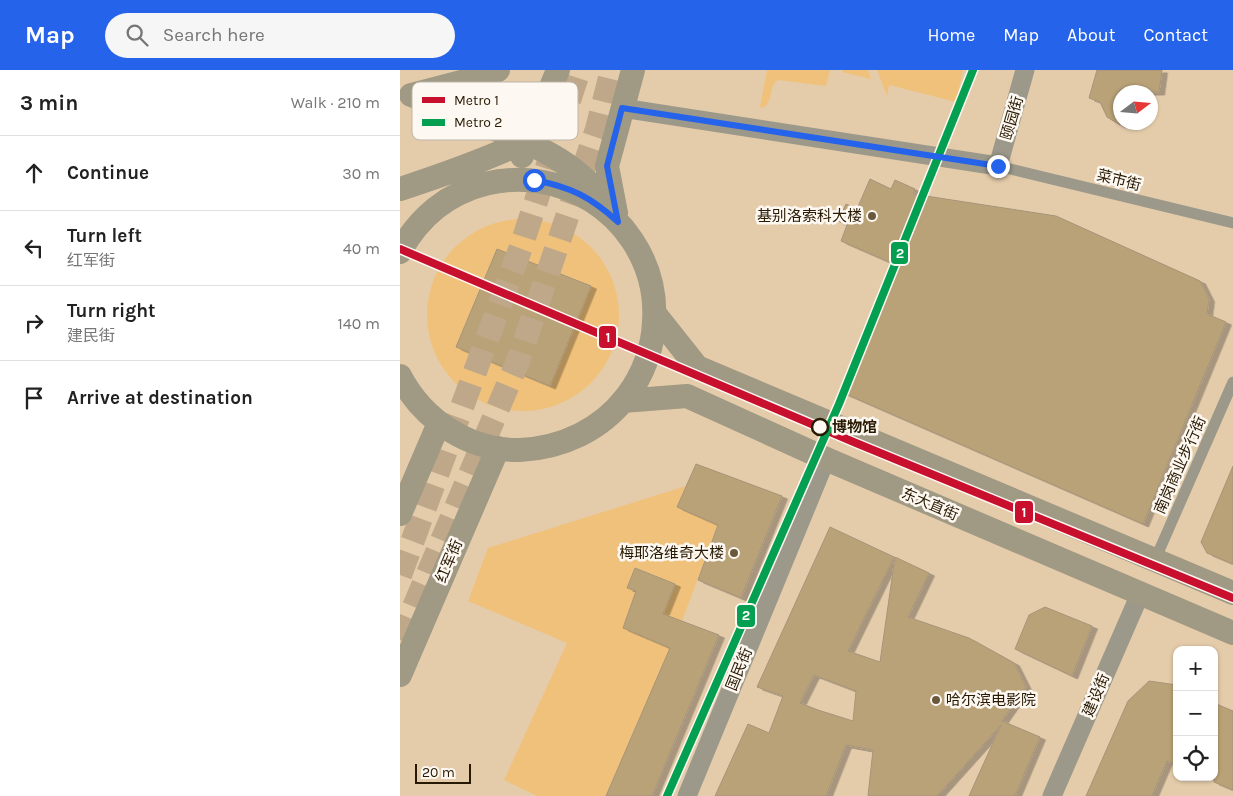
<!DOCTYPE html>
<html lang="en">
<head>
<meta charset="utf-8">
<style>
	:root { --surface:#fff; --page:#f6f6f6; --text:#222; --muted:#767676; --line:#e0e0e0; --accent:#2563eb }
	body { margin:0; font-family:Karla,"Noto Sans SC",sans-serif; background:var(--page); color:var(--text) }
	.controls { position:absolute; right:15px; bottom:15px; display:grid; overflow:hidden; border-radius:10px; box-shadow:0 1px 4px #0004 }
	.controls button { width:45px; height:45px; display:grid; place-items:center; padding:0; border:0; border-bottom:1px solid var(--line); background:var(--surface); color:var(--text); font:25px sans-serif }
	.compass { position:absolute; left:713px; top:15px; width:45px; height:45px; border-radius:50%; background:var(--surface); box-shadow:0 1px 4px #0004; rotate:74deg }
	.scale { position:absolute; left:15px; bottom:12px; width:56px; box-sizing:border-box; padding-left:5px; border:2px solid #281902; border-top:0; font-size:14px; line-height:18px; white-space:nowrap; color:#281902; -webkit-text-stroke:4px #fdf8f2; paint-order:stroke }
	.stop { position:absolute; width:15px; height:15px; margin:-11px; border:4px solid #2563eb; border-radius:50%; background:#fff }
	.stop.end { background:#2563eb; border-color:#fff; box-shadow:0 1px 5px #0008 }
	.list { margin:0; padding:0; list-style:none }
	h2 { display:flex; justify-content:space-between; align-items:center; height:65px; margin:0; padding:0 20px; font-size:21px }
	h2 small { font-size:16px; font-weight:400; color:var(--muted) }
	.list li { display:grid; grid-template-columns:32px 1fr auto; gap:15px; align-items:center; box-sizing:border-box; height:75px; padding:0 20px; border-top:1px solid var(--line) }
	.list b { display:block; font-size:19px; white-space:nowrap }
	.list p { margin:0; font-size:16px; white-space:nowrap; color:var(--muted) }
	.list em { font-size:16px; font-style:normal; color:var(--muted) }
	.icon { flex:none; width:28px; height:28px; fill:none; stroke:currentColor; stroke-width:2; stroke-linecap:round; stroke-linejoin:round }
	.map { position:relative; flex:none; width:833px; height:726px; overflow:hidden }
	header { display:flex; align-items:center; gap:30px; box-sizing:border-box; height:70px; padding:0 25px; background:var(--accent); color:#fff }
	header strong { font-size:24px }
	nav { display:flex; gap:28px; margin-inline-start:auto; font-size:18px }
	.search { width:350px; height:45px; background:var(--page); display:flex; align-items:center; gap:12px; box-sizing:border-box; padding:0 18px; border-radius:28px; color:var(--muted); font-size:19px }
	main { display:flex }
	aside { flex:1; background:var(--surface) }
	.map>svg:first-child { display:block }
	.green { fill:#f0c17b }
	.building { fill:#baa278; stroke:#a6947a; fill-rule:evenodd; filter:url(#shadow) }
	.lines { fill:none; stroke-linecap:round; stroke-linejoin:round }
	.primary-tunnel { stroke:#bea889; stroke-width:24; stroke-dasharray:24 12; stroke-linecap:butt }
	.pedestrian { stroke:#9c998a; stroke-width:11 }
	.tertiary { stroke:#9c998a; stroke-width:19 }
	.primary { stroke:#a09983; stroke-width:24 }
	.metro-1-casing { stroke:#fdf8f2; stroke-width:11 }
	.metro-2-casing { stroke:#fdf8f2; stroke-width:11 }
	.metro-1 { stroke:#c8102e; stroke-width:8 }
	.metro-2 { stroke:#049f50; stroke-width:8 }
	.route { stroke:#2563eb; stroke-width:6 }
	.poi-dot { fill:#6a583d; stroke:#fdf8f2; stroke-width:2 }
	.stop-dot { fill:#fdf8f2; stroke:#281902; stroke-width:2.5 }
	.labels { text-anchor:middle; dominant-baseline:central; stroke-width:5; stroke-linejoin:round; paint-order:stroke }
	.street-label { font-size:15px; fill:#281902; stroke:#fdf8f2 }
	.poi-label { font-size:15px; fill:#281902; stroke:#fdf8f2; text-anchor:end }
	.stop-label { font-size:15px; font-weight:bold; fill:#281902; stroke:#fdf8f2; text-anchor:start }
	.key { fill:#fdf8f2; stroke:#bdb5aa; stroke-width:1 }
	.key-label { font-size:14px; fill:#281902 }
	.line-badge { stroke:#fdf8f2; stroke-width:2 }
	.badge-label { font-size:14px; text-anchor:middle; font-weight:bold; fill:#fff }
</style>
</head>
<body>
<header>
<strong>Map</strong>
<div class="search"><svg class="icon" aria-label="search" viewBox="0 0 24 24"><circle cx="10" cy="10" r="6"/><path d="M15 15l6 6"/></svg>Search here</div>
<nav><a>Home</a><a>Map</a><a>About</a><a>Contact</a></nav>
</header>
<main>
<aside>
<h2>3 min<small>Walk · 210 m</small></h2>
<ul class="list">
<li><svg class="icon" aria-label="ahead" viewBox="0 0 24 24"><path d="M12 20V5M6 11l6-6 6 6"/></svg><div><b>Continue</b></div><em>30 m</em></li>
<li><svg class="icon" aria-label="left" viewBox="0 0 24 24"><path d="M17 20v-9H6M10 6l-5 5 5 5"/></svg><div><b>Turn left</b><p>红军街</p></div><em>40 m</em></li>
<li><svg class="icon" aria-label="right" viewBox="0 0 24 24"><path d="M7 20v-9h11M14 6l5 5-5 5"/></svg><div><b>Turn right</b><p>建民街</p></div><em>140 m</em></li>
<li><svg class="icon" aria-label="arrive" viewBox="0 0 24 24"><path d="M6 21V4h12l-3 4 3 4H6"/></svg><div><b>Arrive at destination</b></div></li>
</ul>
</aside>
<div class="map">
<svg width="833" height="726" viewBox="0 0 833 726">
	<defs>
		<filter id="shadow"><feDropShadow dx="5.5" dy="3" stdDeviation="0" flood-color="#0004"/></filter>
	</defs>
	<rect width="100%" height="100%" fill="#e4ccab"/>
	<path class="green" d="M367,0H430L426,16L378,10C368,16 374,31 363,38L360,37Z
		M443,0H468L471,9L442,2Z
		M477,0H563L556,32L489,15L487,26Z
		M27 245a96 96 0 1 1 192 0a96 96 0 1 1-192 0Z
		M286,416L277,437L318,455L282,551L206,726H137L104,710L167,573L68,531L88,478Z"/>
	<path class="building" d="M697,0H762L759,22H720V55L707,47L700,32L689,28Z
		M470,109L491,119L495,110L515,119L513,124L656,146L800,211L809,229L807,244L826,252L743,454L439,321L496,195L441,171L447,155L438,151L446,134L457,139Z
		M97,179L191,216L150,316L56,277Z
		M296,394L382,426L341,528L298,510L318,455L277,437Z
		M833,396V494L807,483L801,472Z
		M430,457L494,487L448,581L480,592L495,487L529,503L508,547L569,568L614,593L626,617L602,651L640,667L615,726H569L601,655L537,726H468L473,680L446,675L426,726H315L348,654L369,663L383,626L357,617ZM414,605L456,621L453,651L418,640L400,633Z
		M235,498L275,514L263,544L319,565L252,726H206L270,578L223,558L236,521L227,518Z
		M645,537L692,556L672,606L615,579L629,545Z
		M749,611L777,615V695L767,691L752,726H686L728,631Z
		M814,633L833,641V720L814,712Z"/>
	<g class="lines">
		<path class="primary-tunnel" d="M0,505L121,177L179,0
			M0,570L118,291L197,59L212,0"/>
		<path class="pedestrian" d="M598,96L833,153
			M755,490L833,312"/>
		<path class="tertiary" d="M222,38L598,96L625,0
			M287,726L426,389
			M652,726L740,524"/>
		<path class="primary" d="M11,25C35,35 58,44 82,54C125,71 176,90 203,130
			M11,25L65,11L98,0
			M122,86L126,71L143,36L158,0
			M0,119C43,105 85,90 126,71
			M216,143L207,96L233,0
			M0,182C9,165 21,150 36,138C97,90 189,105 232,170C248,194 256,223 254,252C253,278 243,305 227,326C201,360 162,378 120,380C69,381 23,350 0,306
			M255,244L297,297L833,523
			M223,331L287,326L426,389L833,563
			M0,444L39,353
			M0,605L98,378"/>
		<g class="metro-1-casing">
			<path id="metro-1" d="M0,179L456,373L833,528"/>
		</g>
		<g class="metro-2-casing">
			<path id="metro-2" d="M267,726L439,334L573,0"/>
		</g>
		<use href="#metro-1" class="metro-1"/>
		<use href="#metro-2" class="metro-2"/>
	</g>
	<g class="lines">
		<path class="route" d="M134,110C171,117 191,127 218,152L207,96L222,38L598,96"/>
	</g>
	<g class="poi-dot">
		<circle cx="472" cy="146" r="5"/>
		<circle cx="334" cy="483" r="5"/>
		<circle cx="536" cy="630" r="5"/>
	</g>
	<circle class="stop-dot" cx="420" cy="357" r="8"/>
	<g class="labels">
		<g class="street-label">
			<text transform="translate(612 48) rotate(-74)">颐园街</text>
			<text transform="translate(719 110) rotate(14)">菜市街</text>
			<text transform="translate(780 395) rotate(-66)">南岗商业步行街</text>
			<text transform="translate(530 434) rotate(23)">东大直街</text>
			<text transform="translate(49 491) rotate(-67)">红军街</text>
			<text transform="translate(339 599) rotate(-68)">国民街</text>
			<text transform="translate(696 625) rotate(-67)">建设街</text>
		</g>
		<g class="poi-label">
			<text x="462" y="146">基别洛索科大楼</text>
			<text x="324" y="483">梅耶洛维奇大楼</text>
			<text x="546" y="630" text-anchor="start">哈尔滨电影院</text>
		</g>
		<g class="stop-label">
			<text x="432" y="357">博物馆</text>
		</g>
	</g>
	<rect x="12" y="12" width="166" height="58" rx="8" class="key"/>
	<rect x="22" y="27" width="23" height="6" fill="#c8102e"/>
	<rect x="22" y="49" width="23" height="7" fill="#049f50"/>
	<g class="key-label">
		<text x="54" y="35">Metro 1</text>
		<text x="54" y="57">Metro 2</text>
	</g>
	<g class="line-badge">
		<rect x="490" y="171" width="19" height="24" rx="5" fill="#049f50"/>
		<rect x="198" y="255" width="19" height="24" rx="5" fill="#c8102e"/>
		<rect x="614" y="430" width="20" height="24" rx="5" fill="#c8102e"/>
		<rect x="336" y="534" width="20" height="24" rx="5" fill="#049f50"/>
	</g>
	<g class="badge-label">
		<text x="500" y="188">2</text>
		<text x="208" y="272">1</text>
		<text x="624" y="447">1</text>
		<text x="346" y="550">2</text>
	</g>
</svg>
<div class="controls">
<button>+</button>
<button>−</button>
<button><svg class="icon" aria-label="locate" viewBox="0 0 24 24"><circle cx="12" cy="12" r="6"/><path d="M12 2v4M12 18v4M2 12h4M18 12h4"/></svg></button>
</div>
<svg class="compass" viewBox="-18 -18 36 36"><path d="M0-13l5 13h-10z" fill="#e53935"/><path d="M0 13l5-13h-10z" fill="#767676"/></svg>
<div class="scale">20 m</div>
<div class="stop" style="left:134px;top:110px"></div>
<div class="stop end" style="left:598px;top:96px"></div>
</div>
</main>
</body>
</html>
